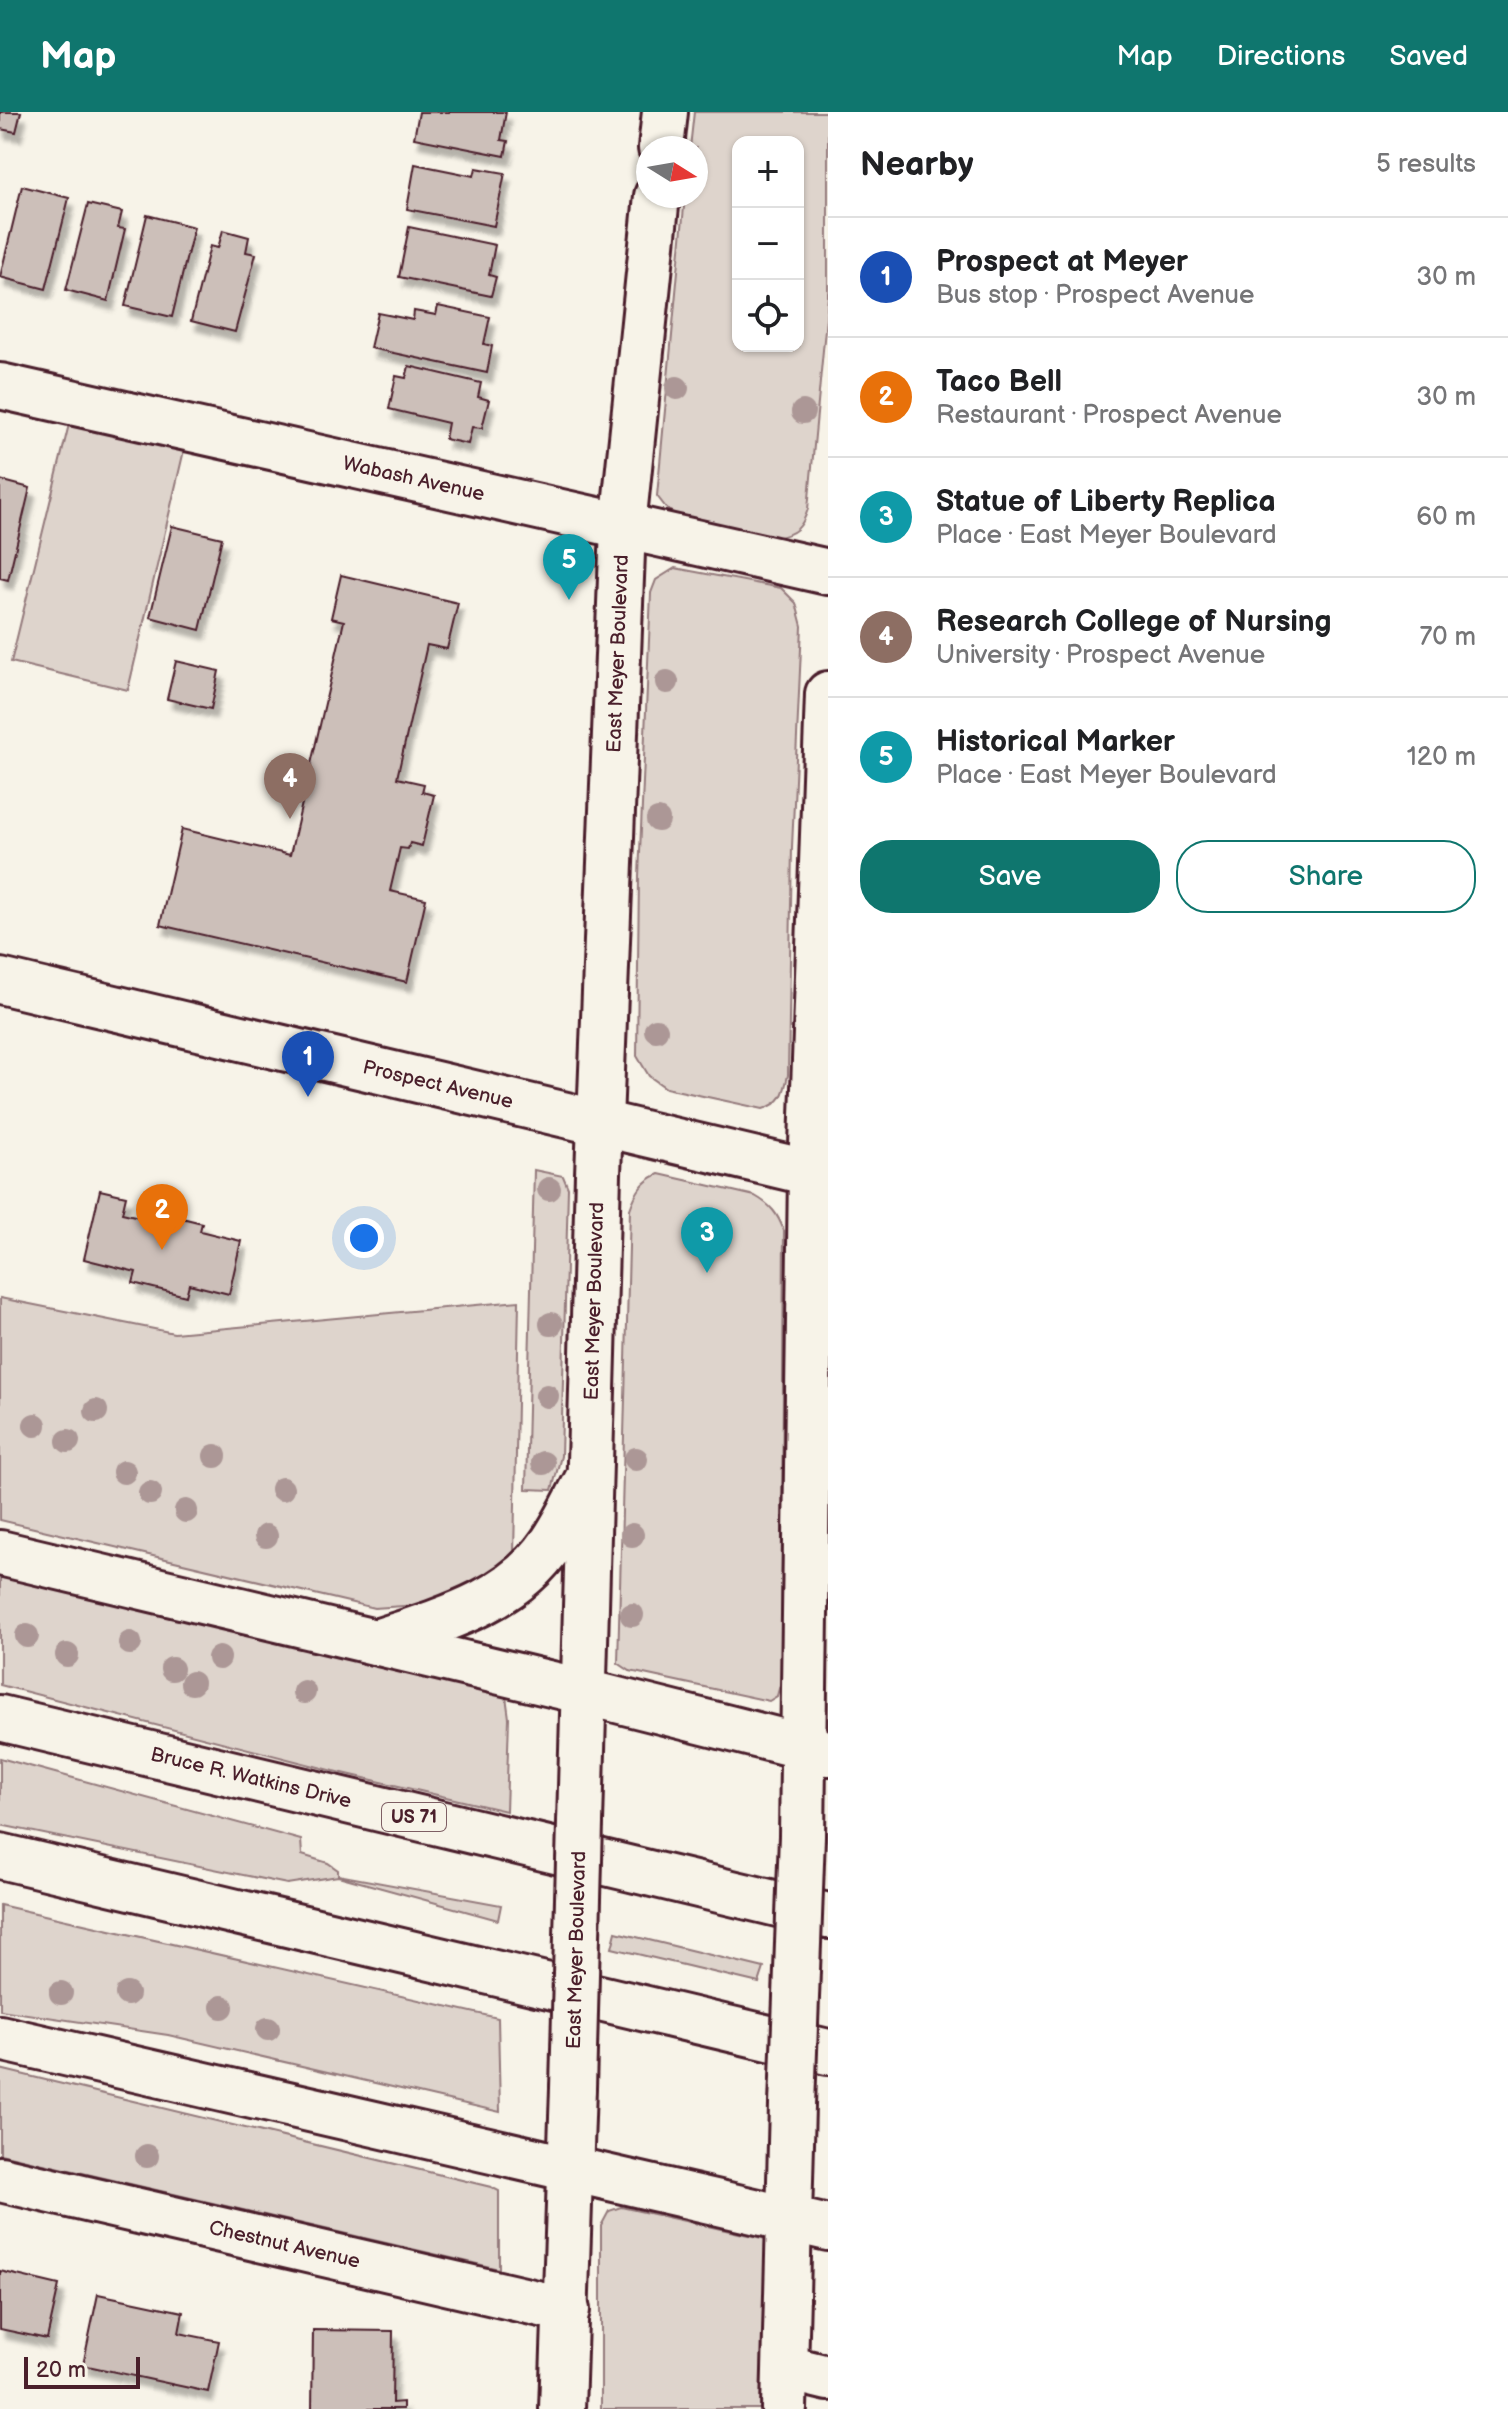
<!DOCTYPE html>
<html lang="en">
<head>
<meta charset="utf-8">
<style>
	:root { --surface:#fff; --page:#f2f2f2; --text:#202124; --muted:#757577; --line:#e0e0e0; --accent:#0f766e }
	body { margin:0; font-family:"Balsamiq Sans",sans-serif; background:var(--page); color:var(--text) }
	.controls { position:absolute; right:24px; top:24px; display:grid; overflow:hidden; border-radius:16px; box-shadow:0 2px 6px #0004 }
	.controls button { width:72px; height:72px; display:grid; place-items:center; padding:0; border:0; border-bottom:2px solid var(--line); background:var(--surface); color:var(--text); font:40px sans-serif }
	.compass { position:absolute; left:636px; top:24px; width:72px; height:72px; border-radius:50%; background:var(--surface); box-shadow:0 2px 6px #0004; rotate:101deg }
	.scale { position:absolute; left:24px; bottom:20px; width:116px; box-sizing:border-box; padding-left:8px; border:4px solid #4a1f2b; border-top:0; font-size:22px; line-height:28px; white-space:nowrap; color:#4a1f2b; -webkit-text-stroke:6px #f7f3e8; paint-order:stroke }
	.you { position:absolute; left:364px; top:1126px; width:28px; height:28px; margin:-20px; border:6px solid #fff; border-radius:50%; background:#1a73e8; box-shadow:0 0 0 12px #1a73e833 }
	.badge { display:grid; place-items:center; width:52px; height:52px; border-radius:50%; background:var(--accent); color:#fff; font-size:26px; font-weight:700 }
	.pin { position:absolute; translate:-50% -66px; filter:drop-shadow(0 2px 4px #0008) }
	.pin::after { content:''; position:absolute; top:42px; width:28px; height:24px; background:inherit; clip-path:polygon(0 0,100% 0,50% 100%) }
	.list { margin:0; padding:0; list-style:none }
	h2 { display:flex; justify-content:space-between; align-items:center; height:104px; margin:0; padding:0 32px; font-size:34px }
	h2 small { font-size:26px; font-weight:400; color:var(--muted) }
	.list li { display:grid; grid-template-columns:52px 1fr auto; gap:24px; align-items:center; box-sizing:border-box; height:120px; padding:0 32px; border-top:2px solid var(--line) }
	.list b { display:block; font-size:30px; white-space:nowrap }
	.list p { margin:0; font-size:26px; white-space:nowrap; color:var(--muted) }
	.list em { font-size:26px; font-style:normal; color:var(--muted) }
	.actions { display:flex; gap:16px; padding:24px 32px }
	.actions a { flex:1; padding:18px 0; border:2px solid var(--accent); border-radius:32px; text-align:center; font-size:28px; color:var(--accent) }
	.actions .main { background:var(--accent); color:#fff }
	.icon { flex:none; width:44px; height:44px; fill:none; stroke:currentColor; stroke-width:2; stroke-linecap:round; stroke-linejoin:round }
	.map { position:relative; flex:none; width:828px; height:2297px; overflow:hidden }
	header { display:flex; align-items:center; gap:48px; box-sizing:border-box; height:112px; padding:0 40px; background:var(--accent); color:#fff }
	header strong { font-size:38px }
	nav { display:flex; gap:44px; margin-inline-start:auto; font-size:28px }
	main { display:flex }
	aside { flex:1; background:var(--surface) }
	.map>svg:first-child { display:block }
	.green { fill:#ded4cc; stroke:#947a7c; stroke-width:2; fill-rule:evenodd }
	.building { fill:#ccbfb9; stroke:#4a1f2b; stroke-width:2; filter:url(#shadow) }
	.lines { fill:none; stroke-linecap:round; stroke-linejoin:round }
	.minor-casing { stroke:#4a1f2b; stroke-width:50 }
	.secondary-casing { stroke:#4a1f2b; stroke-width:50 }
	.trunk-casing { stroke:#4a1f2b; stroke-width:50 }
	.minor { stroke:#f7f3e8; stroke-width:44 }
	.secondary { stroke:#f7f3e8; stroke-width:44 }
	.trunk { stroke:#f7f3e8; stroke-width:44 }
	.secondary-bridge-casing { stroke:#4a1f2b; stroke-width:50; stroke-linecap:butt }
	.secondary-bridge { stroke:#f7f3e8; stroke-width:44 }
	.tree { fill:#ac9796 }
	.labels { text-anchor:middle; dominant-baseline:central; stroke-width:6; stroke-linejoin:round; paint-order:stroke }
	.shield { fill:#f7f3e8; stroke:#7e5f64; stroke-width:2 }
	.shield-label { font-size:18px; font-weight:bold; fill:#4a1f2b }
	.street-label { font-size:20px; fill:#4a1f2b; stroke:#f7f3e8 }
</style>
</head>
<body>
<header>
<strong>Map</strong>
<nav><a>Map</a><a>Directions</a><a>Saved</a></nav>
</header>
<main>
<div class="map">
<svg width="828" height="2297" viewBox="0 0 828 2297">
	<defs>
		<filter id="shadow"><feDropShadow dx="5" dy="9" stdDeviation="2" flood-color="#0004"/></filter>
	</defs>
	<rect width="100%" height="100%" fill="#f7f3e8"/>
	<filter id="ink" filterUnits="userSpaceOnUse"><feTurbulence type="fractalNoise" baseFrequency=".0125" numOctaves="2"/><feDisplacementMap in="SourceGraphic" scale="16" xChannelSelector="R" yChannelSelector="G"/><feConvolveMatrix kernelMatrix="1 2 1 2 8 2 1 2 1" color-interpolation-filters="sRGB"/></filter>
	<g filter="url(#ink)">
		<path class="green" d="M694,0H828V185L808,397C802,416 796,422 775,426L680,405L667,397L657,384L685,84H696V36H690ZM738,30H798V234H738Z
			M70,308L185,334L128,578L11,550Z
			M675,456L781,476L796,491L802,514L792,735L788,963C784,982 782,991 763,997L666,976L649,964L637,944L639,764L651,481L656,468Z
			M534,1058L563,1064L568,1076L561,1344L552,1378L526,1377Z
			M659,1062L755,1084C771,1093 778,1102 784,1119L781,1569L777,1584L769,1589L630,1559L618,1551L630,1097C636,1080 642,1069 659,1062Z
			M0,1186L174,1221L519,1189L514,1443L499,1461L433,1492L374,1496L0,1408Z
			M0,1463L506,1584L509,1606L506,1699L334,1659L0,1573Z
			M0,1646L301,1728L302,1743L328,1751L338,1758V1763L501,1793L498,1808L338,1764L287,1772L0,1713Z
			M0,1793L498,1906L500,2000L168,1923L0,1898Z
			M616,1820L764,1856L759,1871L612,1836Z
			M0,1957L491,2075L499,2079V2157L0,2042Z
			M621,2095L771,2128L765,2297H601V2114L609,2099Z"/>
		<path class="building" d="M0,0H21L16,20L0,17Z
			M419,0H506L501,28L508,29L505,44L414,26Z
			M415,52L474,64L476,56L505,61L494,114L407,97Z
			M22,74L69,86L46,177L0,165Z
			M88,92L122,100L118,116L125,117L108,189L66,178Z
			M147,103L194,115L172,205L125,194Z
			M409,115L495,133L489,163L496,165L491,184L399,165Z
			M223,118L249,125L246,140L256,142L235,220L191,209L210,134L218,136Z
			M438,194L490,205L484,232L492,234L487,261L370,236L378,201L413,208L414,199L436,203Z
			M409,254L481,271L478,285L489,288L482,316L472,315L468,332L445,327L448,311L389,297L396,264L406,266Z
			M0,368L30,376L8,468L0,466Z
			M172,414L222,426L200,518L150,505Z
			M341,463L458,491L447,537L427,533L397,666L424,672L422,680L434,683L422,734L410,731L408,737L400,736L390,779L426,787L407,870L160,813L182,717L290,743L344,509L331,506Z
			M176,549L219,559L211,597L167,587Z
			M100,1078L126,1084L122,1101L148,1107L150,1098L202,1111L200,1119L241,1129L229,1182L189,1172L186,1184L133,1171L136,1160L84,1147Z
			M0,2159L59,2173L47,2227L0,2217Z
			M98,2182L183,2200L179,2221L219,2229L208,2280L83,2253Z
			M313,2218L393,2219L392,2291L403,2290V2297H312Z"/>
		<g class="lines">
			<g class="minor-casing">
				<g id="minor">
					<path id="s1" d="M0,274L828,460"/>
					<path id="s2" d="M0,2067L567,2198"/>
					<path d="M787,2256L828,2266"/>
				</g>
			</g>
			<g class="secondary-casing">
				<g id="secondary">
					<path d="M661,36L665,0"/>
					<path id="s3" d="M0,869L828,1065"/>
					<path id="s4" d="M580,1711L598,1062L623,414L657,84"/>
					<path d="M802,1724L811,1061L828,582"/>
					<path d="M562,2297L573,1976"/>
					<path d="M784,2297L792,1993"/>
				</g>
			</g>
			<g class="trunk-casing">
				<g id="trunk">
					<path d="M0,1441L585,1580L828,1641"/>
					<path d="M376,1530C440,1509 513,1490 552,1431C566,1411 577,1387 588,1366"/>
					<path id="s5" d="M0,1606L828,1804"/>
					<path d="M0,1744L828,1940"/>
					<path d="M0,1926L828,2116"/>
				</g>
			</g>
			<use href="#minor" class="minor"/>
			<use href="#secondary" class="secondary"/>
			<use href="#trunk" class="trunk"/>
			<g class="secondary-bridge-casing">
				<g id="secondary-bridge">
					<path id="s6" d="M573,1976L580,1711"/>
					<path d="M792,1993L802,1724"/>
				</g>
			</g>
			<use href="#secondary-bridge" class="secondary-bridge"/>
		</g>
		<g class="tree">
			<circle cx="677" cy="276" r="12"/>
			<circle cx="803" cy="300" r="12"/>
			<circle cx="667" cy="570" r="12"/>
			<circle cx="658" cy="708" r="12"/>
			<circle cx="656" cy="918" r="12"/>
			<circle cx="549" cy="1077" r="12"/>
			<circle cx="551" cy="1212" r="12"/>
			<circle cx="547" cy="1284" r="12"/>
			<circle cx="96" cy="1299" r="12"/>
			<circle cx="35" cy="1313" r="12"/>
			<circle cx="68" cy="1329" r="12"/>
			<circle cx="215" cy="1344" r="12"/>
			<circle cx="636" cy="1347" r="12"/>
			<circle cx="543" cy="1351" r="12"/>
			<circle cx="124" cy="1360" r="12"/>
			<circle cx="282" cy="1377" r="12"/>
			<circle cx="150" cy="1381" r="12"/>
			<circle cx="186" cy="1399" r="12"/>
			<circle cx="632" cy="1423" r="12"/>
			<circle cx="266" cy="1424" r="12"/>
			<circle cx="632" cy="1503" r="12"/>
			<circle cx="27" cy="1524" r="12"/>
			<circle cx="130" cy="1531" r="12"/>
			<circle cx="67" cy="1543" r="12"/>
			<circle cx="219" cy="1546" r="12"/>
			<circle cx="172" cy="1557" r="12"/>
			<circle cx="192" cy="1571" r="12"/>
			<circle cx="304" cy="1580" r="12"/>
			<circle cx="61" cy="1881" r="12"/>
			<circle cx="127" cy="1882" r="12"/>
			<circle cx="222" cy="1895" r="12"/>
			<circle cx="268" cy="1917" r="12"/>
			<circle cx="147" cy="2044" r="12"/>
		</g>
	</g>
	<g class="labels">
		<rect class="shield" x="382" y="1691" width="64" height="28" rx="6"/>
		<g class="shield-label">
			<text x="414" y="1705">US 71</text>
		</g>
		<g class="street-label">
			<text stroke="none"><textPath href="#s1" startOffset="424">Wabash Avenue</textPath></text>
			<text stroke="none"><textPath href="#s4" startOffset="1170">East Meyer Boulevard</textPath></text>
			<text stroke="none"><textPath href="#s3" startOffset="450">Prospect Avenue</textPath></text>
			<text stroke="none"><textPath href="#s4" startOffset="522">East Meyer Boulevard</textPath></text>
			<text stroke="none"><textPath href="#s5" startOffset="258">Bruce R. Watkins Drive</textPath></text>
			<text stroke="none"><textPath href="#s6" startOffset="138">East Meyer Boulevard</textPath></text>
			<text stroke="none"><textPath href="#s2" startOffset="292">Chestnut Avenue</textPath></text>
		</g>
	</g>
</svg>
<div class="controls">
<button>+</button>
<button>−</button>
<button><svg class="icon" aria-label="locate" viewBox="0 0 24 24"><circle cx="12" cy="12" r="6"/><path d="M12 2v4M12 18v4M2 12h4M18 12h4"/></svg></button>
</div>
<svg class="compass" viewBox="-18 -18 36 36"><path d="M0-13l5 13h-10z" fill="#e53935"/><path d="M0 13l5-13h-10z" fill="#757577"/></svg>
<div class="scale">20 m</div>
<div class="you"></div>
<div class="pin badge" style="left:308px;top:985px;background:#1a4fb4">1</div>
<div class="pin badge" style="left:162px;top:1138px;background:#e8710a">2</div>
<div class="pin badge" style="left:707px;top:1161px;background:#0f9aa8">3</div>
<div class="pin badge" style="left:290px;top:707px;background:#8d6e63">4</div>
<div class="pin badge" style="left:569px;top:488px;background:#0f9aa8">5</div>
</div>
<aside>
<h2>Nearby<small>5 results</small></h2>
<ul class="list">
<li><span class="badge" style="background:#1a4fb4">1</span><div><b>Prospect at Meyer</b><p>Bus stop · Prospect Avenue</p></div><em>30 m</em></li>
<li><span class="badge" style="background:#e8710a">2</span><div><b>Taco Bell</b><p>Restaurant · Prospect Avenue</p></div><em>30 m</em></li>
<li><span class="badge" style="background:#0f9aa8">3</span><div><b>Statue of Liberty Replica</b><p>Place · East Meyer Boulevard</p></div><em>60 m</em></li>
<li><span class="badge" style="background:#8d6e63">4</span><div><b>Research College of Nursing</b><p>University · Prospect Avenue</p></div><em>70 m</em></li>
<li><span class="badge" style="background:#0f9aa8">5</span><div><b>Historical Marker</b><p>Place · East Meyer Boulevard</p></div><em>120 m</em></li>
</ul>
<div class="actions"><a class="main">Save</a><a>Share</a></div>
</aside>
</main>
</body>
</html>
